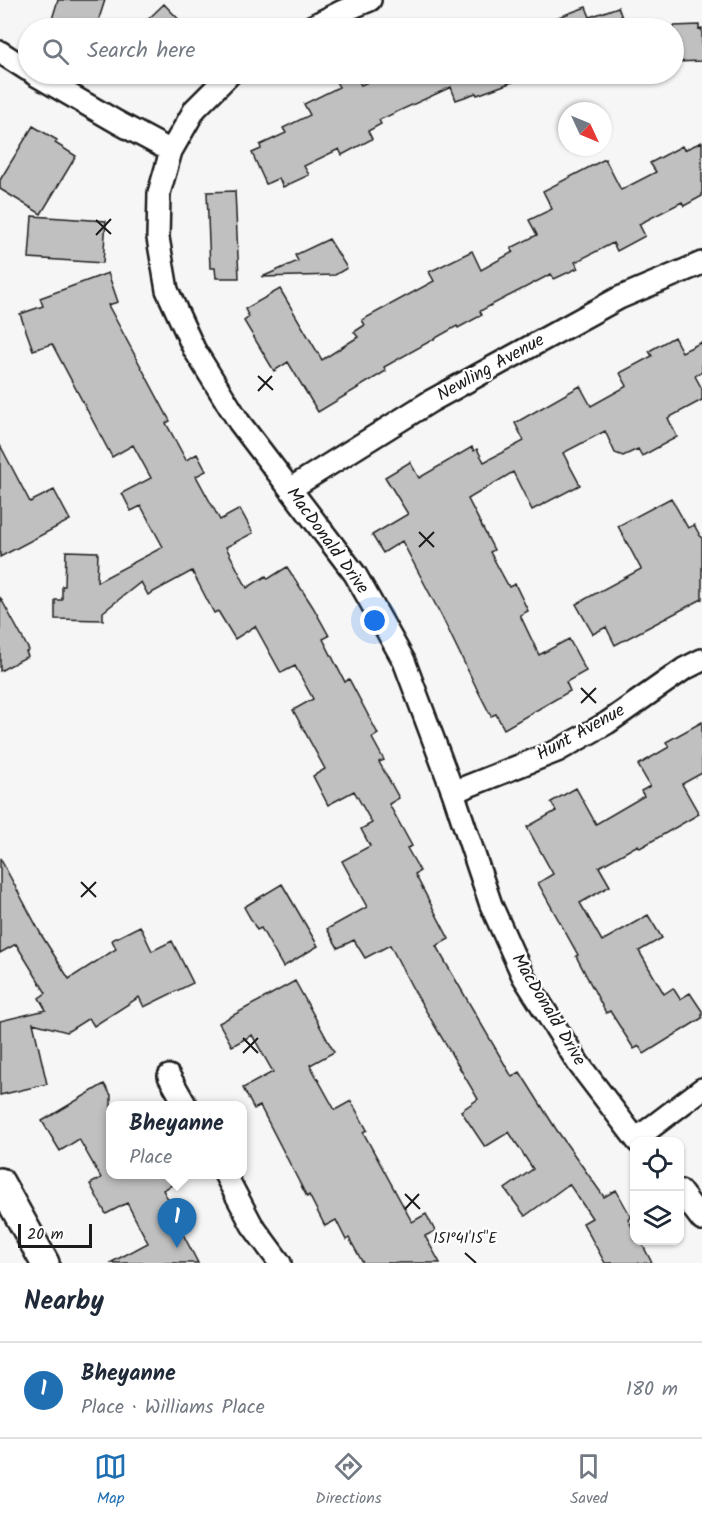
<!DOCTYPE html>
<html lang="en">
<head>
<meta charset="utf-8">
<style>
	:root { --surface:#fff; --page:#f6f6f7; --text:#1f2937; --muted:#747a83; --line:#e0e1e3; --accent:#1f6fb2 }
	body { margin:0; font-family:Kalam,sans-serif; background:var(--page); color:var(--text) }
	.controls { position:absolute; right:18px; bottom:18px; display:grid; overflow:hidden; border-radius:12px; box-shadow:0 2px 4px #0004 }
	.controls button { width:54px; height:54px; display:grid; place-items:center; padding:0; border:0; border-bottom:2px solid var(--line); background:var(--surface); color:var(--text); font:30px sans-serif }
	.compass { position:absolute; left:558px; top:102px; width:54px; height:54px; border-radius:50%; background:var(--surface); box-shadow:0 2px 4px #0004; rotate:134deg }
	.scale { position:absolute; left:18px; bottom:15px; width:74px; box-sizing:border-box; padding-left:6px; border:3px solid #1c1c1c; border-top:0; font-size:16px; line-height:21px; white-space:nowrap; color:#1c1c1c; -webkit-text-stroke:4px #fff; paint-order:stroke }
	.you { position:absolute; left:375px; top:621px; width:21px; height:21px; margin:-15px; border:4px solid #fff; border-radius:50%; background:#1a73e8; box-shadow:0 0 0 9px #1a73e833 }
	.badge { display:grid; place-items:center; width:39px; height:39px; border-radius:50%; background:var(--accent); color:#fff; font-size:20px; font-weight:700 }
	.pin { position:absolute; translate:-50% -50px; filter:drop-shadow(0 2px 3px #0008) }
	.pin::after { content:''; position:absolute; top:32px; width:21px; height:18px; background:inherit; clip-path:polygon(0 0,100% 0,50% 100%) }
	.popup { position:absolute; left:106px; top:1101px; width:141px; height:78px; box-sizing:border-box; display:grid; place-content:center; border-radius:12px; background:var(--surface); filter:drop-shadow(0 2px 4px #0005); font-size:20px; white-space:nowrap; color:var(--muted) }
	.popup b { font-size:22px; color:var(--text) }
	.popup::after { content:''; position:absolute; left:50%; top:100%; margin-left:-12px; border:12px solid transparent; border-top-color:var(--surface) }
	.list { margin:0; padding:0; list-style:none }
	h2 { display:flex; justify-content:space-between; align-items:center; height:78px; margin:0; padding:0 24px; font-size:26px }
	h2 small { font-size:20px; font-weight:400; color:var(--muted) }
	.list li { display:grid; grid-template-columns:39px 1fr auto; gap:18px; align-items:center; box-sizing:border-box; height:96px; padding:0 24px; border-top:2px solid var(--line) }
	.list b { display:block; font-size:22px; white-space:nowrap }
	.list p { margin:0; font-size:20px; white-space:nowrap; color:var(--muted) }
	.list em { font-size:20px; font-style:normal; color:var(--muted) }
	.icon { flex:none; width:33px; height:33px; fill:none; stroke:currentColor; stroke-width:2; stroke-linecap:round; stroke-linejoin:round }
	.map { position:relative; flex:none; width:702px; height:1263px; overflow:hidden }
	.search { position:absolute; background:var(--surface); box-shadow:0 2px 4px #0004; left:18px; right:18px; top:18px; height:66px; display:flex; align-items:center; gap:15px; box-sizing:border-box; padding:0 21px; border-radius:33px; color:var(--muted); font-size:22px }
	.sheet { height:174px; background:var(--surface) }
	nav { display:flex; justify-content:space-around; align-items:center; box-sizing:border-box; height:84px; border-top:2px solid var(--line); background:var(--surface); font-size:16px; color:var(--muted) }
	nav a { display:grid; justify-items:center; gap:3px }
	nav .on { color:var(--accent) }
	.map>svg:first-child { display:block }
	.building { fill:#c0c0c0; stroke:#1c1c1c; stroke-width:1.5 }
	.lines { fill:none; stroke-linecap:round; stroke-linejoin:round }
	.minor-casing { stroke:#1c1c1c; stroke-width:26 }
	.tertiary-casing { stroke:#1c1c1c; stroke-width:32 }
	.minor { stroke:#fff; stroke-width:21 }
	.tertiary { stroke:#fff; stroke-width:27 }
	.ticks { fill:none; stroke:#1c1c1c; stroke-width:2 }
	.labels { text-anchor:middle; dominant-baseline:central; stroke-width:4.5; stroke-linejoin:round; paint-order:stroke }
	.street-label { font-size:18px; fill:#1c1c1c; stroke:#fff }
	.ticks-label { font-size:15px; text-anchor:middle; fill:#1c1c1c; stroke:#fff; stroke-width:4.5; stroke-linejoin:round; paint-order:stroke }
</style>
</head>
<body>
<div class="map">
<svg width="702" height="1263" viewBox="0 0 702 1263">
	<rect width="100%" height="100%" fill="#f6f6f6"/>
	<filter id="ink" filterUnits="userSpaceOnUse"><feTurbulence type="fractalNoise" baseFrequency=".0167" numOctaves="2"/><feDisplacementMap in="SourceGraphic" scale="12" xChannelSelector="R" yChannelSelector="G"/><feConvolveMatrix kernelMatrix="1 2 1 2 8 2 1 2 1" color-interpolation-filters="sRGB"/></filter>
	<g filter="url(#ink)">
		<path class="building" d="M58,0H105L96,28H60L62,23L52,19Z
			M164,4L187,28H139Z
			M586,7L590,17L618,7L626,28H535L534,26Z
			M699,25V29L702,28V61L674,62V26Z
			M348,74H355L361,85L385,74H528L529,76L477,95L476,93L456,100L451,87L379,120L381,124L368,131L372,139L342,155L339,149L304,166L309,175L283,187L279,178L266,184L252,153L261,149L260,145L286,133L283,128L310,115L304,104L339,87L335,80Z
			M33,126L57,140L55,143L76,156L41,214L0,189V180Z
			M702,142V196L684,206L682,202L639,224L645,236L617,251L613,243L575,262L578,268L554,279L551,274L480,311L482,315L458,328L457,326L384,367L386,371L318,412L288,362L274,371L244,321L249,317L245,309L280,289L322,360L358,337L354,332L365,325L362,320L434,281L429,272L472,251L481,270L513,252L511,248L537,235L529,220L552,209L543,191L605,159L621,190L656,172L650,163L682,146L684,150Z
			M235,191L239,278H216L215,268H210L207,192Z
			M32,216L106,221L103,263L29,258Z
			M329,239L347,268L335,275L262,277L298,261L295,255Z
			M108,273L118,302L108,305L170,421L166,423L186,460L197,454L206,471L196,476L220,520L240,509L253,533L226,547L247,588L266,576L268,579L287,567L313,607L329,636L323,639L345,682L349,679L378,734L372,738L384,760L379,762L399,798L389,804L412,846L407,848L420,871L415,874L449,939L436,946L512,1077L520,1072L556,1129L604,1197L616,1190L631,1217L628,1219L634,1231V1240H640L652,1263H605L583,1223L592,1218L569,1184L525,1216L505,1189L533,1169L509,1132L485,1147L461,1111L478,1099L413,989L390,945L365,958L354,940L338,948L327,929L367,907L342,861L370,846L361,829L372,823L354,791L328,805L313,776L325,769L293,710L313,699L295,666L281,673L255,626L235,639L218,611L214,613L192,571L148,595L141,582L103,612V620L55,619V600H62V586H65L66,551L98,552L97,582L163,547L141,506L131,511L122,493L151,478L133,445L112,457L52,344L33,350L20,314L43,306L40,298Z
			M674,337L682,352L702,342V372L695,376L702,389V400L668,418L677,437L642,456L638,449L623,456L615,453L605,431L563,453L580,485L532,510L513,472L468,499L494,550L490,552L509,587L515,584L528,611L520,615L539,655L569,639L586,671L566,682L570,691L504,729L496,714L491,716L477,689L442,617L402,541L383,553L372,535L408,514L385,477L410,462L419,478L472,447L474,451L477,449L484,462L524,441L515,423L580,386L591,406L627,386L620,373L652,356L649,351Z
			M0,445L30,502L54,490L70,520L0,557Z
			M671,498L688,528L694,525L702,539V599L615,645L606,627L593,634L576,604L641,569L618,526Z
			M0,597L29,650L26,652L28,656L0,671Z
			M702,722V773L682,784L699,814L640,848L638,845L599,867L610,886L580,903L602,941L648,915L662,938L639,951L664,994L673,988L680,999L690,993L702,1011V1018L644,1054L639,1046L634,1049L610,1011L606,1013L576,956L578,955L538,883L553,874L527,827L556,811L551,802L576,788L596,824L644,796L641,791L650,786L638,765L669,747L666,742Z
			M0,858L42,936L69,979L116,949L112,940L140,926L152,951L172,941L193,983L144,1007L139,997L94,1026L89,1018L67,1032L33,1023L47,1084L0,1095V1021L46,1010L39,998L46,993L16,944L0,953Z
			M282,884L318,946L283,967L261,928L257,930L244,907Z
			M295,981L334,1052L310,1065L335,1110L351,1101L367,1130L363,1132L412,1222L426,1214L435,1231L425,1236L440,1263H363L349,1238L346,1240L336,1220L325,1226L309,1195L307,1197L260,1106L254,1109L243,1088L273,1072L252,1035L232,1046L219,1023Z
			M104,1084L111,1095V1174H192L163,1190L173,1208L170,1209L198,1263H110L148,1243L127,1203L106,1214L90,1184L101,1178L79,1139L60,1151L42,1121Z"/>
		<g class="lines">
			<g class="minor-casing">
				<path id="minor" d="M309,28L343,11L370,0
					M0,52L28,70
					M34,74L117,122L171,151
					M230,74L195,109L171,151L159,193L158,238L167,290L194,349L239,422L355,574L404,661L453,792L491,905L523,976L578,1063L638,1142
					M290,489L431,401L619,298L702,263
					M453,792L557,751L607,723L684,669L702,660
					M169,1076L186,1106
					M636,1139L702,1089
					M225,1174L252,1225L280,1263
					M680,1191L702,1220"/>
			</g>
			<g class="tertiary-casing">
				<path id="tertiary" d="M0,1182L45,1263"/>
			</g>
			<use href="#minor" class="minor"/>
			<use href="#tertiary" class="tertiary"/>
		</g>
	</g>
	<path class="ticks" d="M96,220L111,234M96,235L111,219M258,376L273,390M258,391L272,376M419,532L434,547M419,547L434,532M581,688L596,703M581,703L596,688M81,882L96,897M81,897L96,882M243,1038L258,1053M243,1053L258,1038M405,1194L420,1209M405,1209L419,1194M465,1253L476,1263"/>
	<g class="labels">
		<g class="street-label">
			<text transform="translate(491 368) rotate(-29)">Newling Avenue</text>
			<text transform="translate(327 541) rotate(54)">MacDonald Drive</text>
			<text transform="translate(581 733) rotate(-29)">Hunt Avenue</text>
			<text transform="translate(548 1010) rotate(59)">MacDonald Drive</text>
		</g>
	</g>
	<g class="ticks-label">
		<text x="465" y="1243">151°41'15"E</text>
	</g>
</svg>
<div class="controls">
<button><svg class="icon" aria-label="locate" viewBox="0 0 24 24"><circle cx="12" cy="12" r="6"/><path d="M12 2v4M12 18v4M2 12h4M18 12h4"/></svg></button>
<button><svg class="icon" aria-label="layers" viewBox="0 0 24 24"><path d="M12 4l9 5-9 5-9-5zM3 14l9 5 9-5"/></svg></button>
</div>
<svg class="compass" viewBox="-18 -18 36 36"><path d="M0-13l5 13h-10z" fill="#e53935"/><path d="M0 13l5-13h-10z" fill="#747a83"/></svg>
<div class="scale">20 m</div>
<div class="you"></div>
<div class="pin badge" style="left:177px;top:1248px">1</div>
<div class="popup"><b>Bheyanne</b>Place</div>
<div class="search"><svg class="icon" aria-label="search" viewBox="0 0 24 24"><circle cx="10" cy="10" r="6"/><path d="M15 15l6 6"/></svg>Search here</div>
</div>
<section class="sheet">
<h2>Nearby<small></small></h2>
<ul class="list">
<li><span class="badge">1</span><div><b>Bheyanne</b><p>Place · Williams Place</p></div><em>180 m</em></li>
</ul>
</section>
<nav>
<a class="on"><svg class="icon" aria-label="map" viewBox="0 0 24 24"><path d="M3 6l6-2 6 2 6-2v14l-6 2-6-2-6 2zM9 4v14M15 6v14"/></svg>Map</a>
<a><svg class="icon" aria-label="directions" viewBox="0 0 24 24"><path d="M12 3l9 9-9 9-9-9zM9 14v-3h6M13 9l2 2-2 2"/></svg>Directions</a>
<a><svg class="icon" aria-label="saved" viewBox="0 0 24 24"><path d="M7 4h10v16l-5-4-5 4z"/></svg>Saved</a>
</nav>
</body>
</html>
